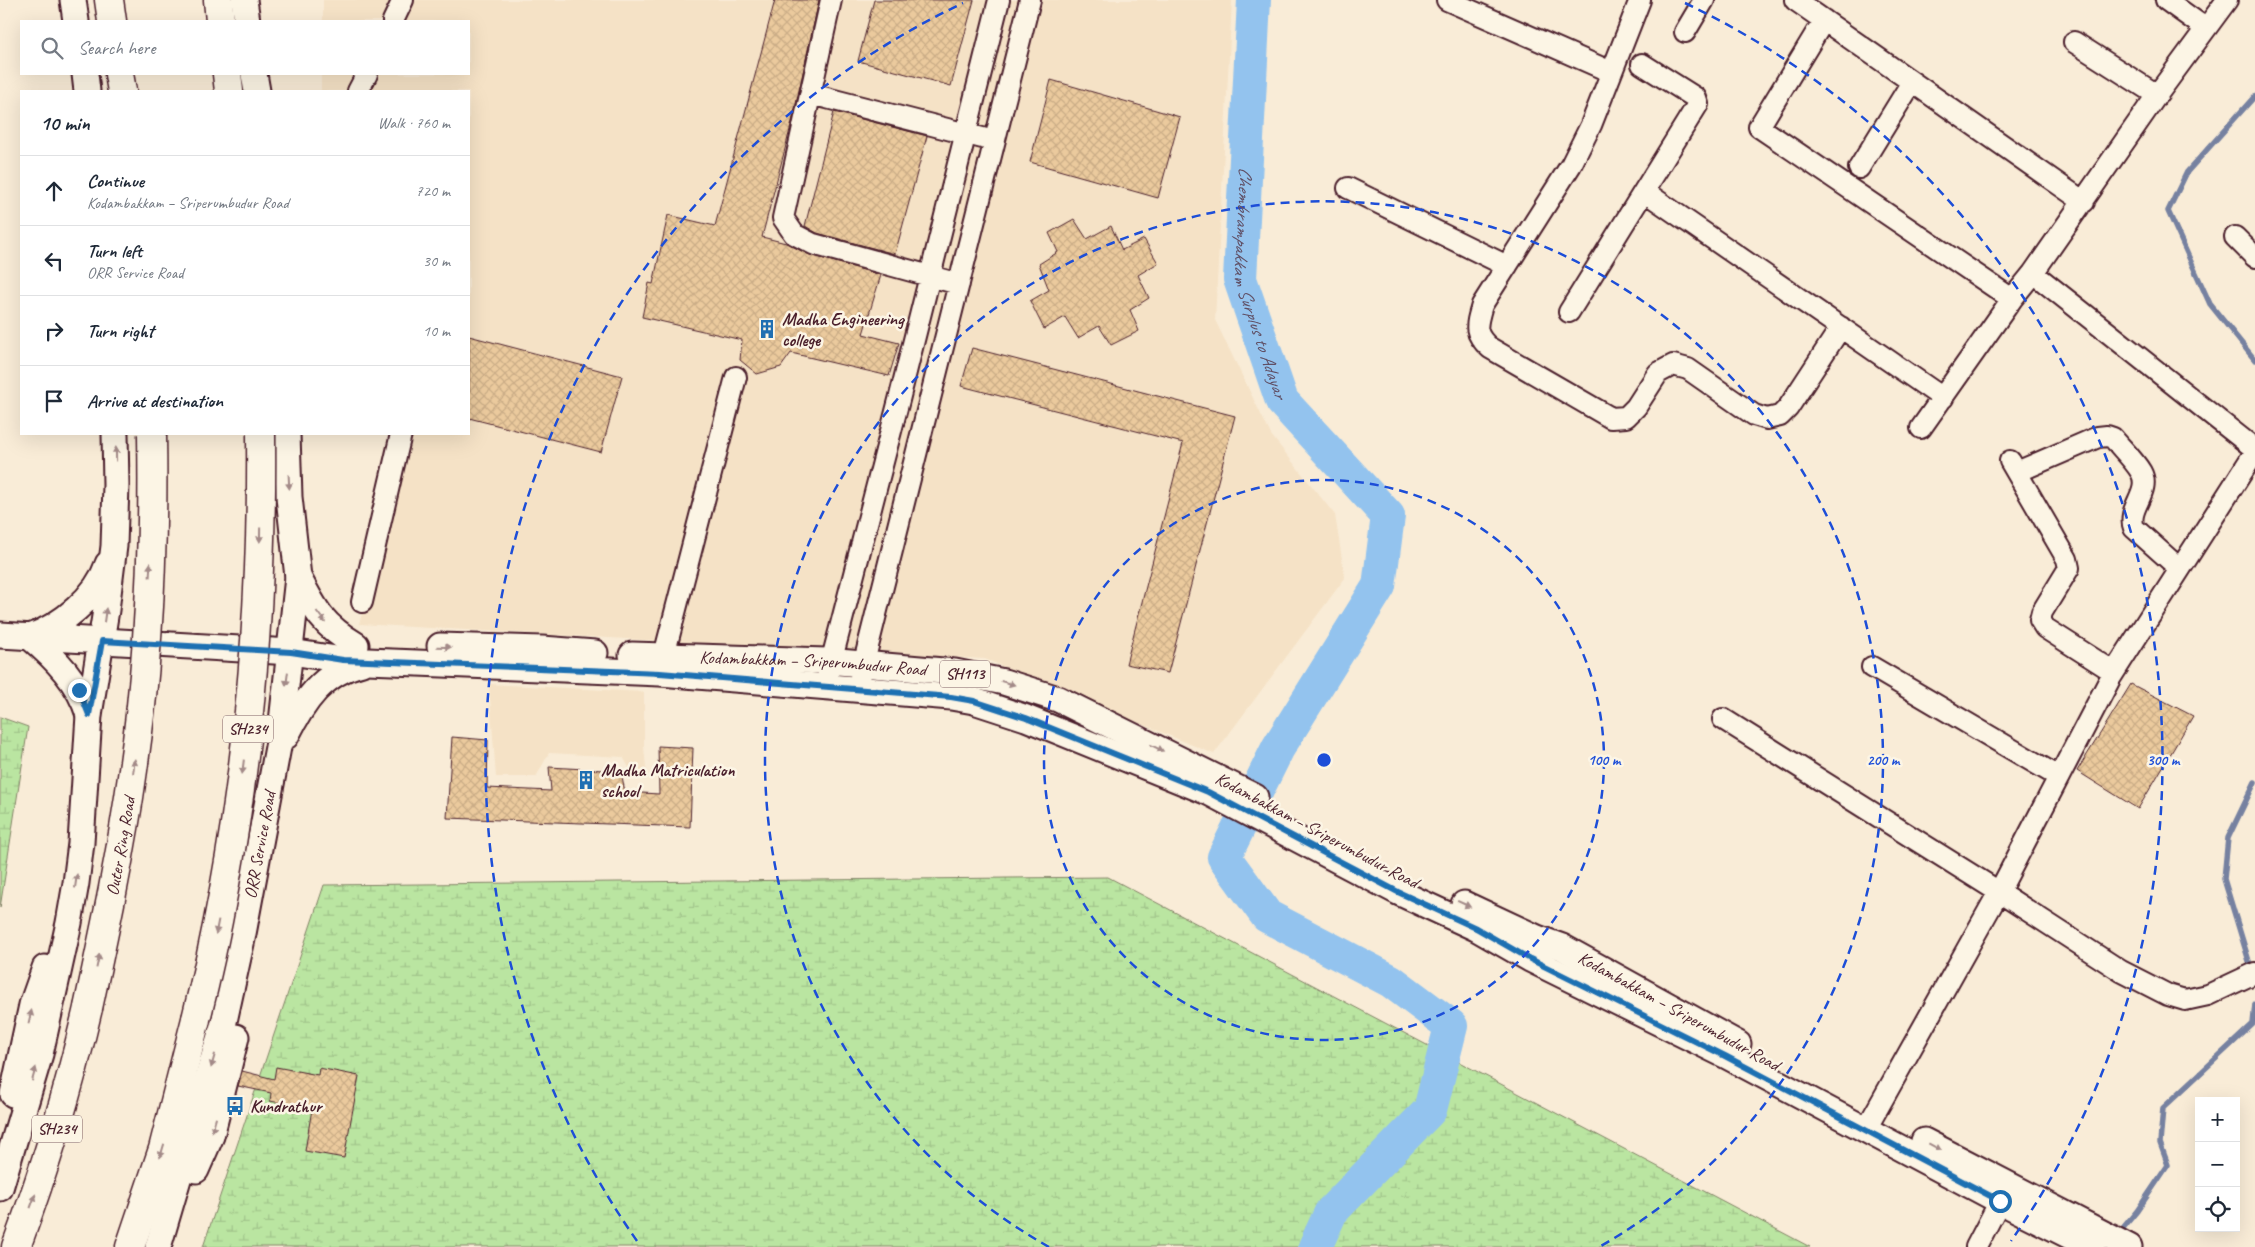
<!DOCTYPE html>
<html lang="en">
<head>
<meta charset="utf-8">
<style>
	:root { --surface:#fff; --page:#f6f6f7; --text:#1f2937; --muted:#747a83; --line:#e0e1e3 }
	body { margin:0; font-family:Caveat,sans-serif; background:var(--page); color:var(--text) }
	.controls { position:absolute; right:15px; bottom:15px; display:grid; overflow:hidden; border-radius:0px; box-shadow:0 5px 20px #0002 }
	.controls button { width:45px; height:45px; display:grid; place-items:center; padding:0; border:0; border-bottom:1px solid var(--line); background:var(--surface); color:var(--text); font:25px sans-serif }
	.stop { position:absolute; width:15px; height:15px; margin:-11px; border:4px solid #1f6fb2; border-radius:50%; background:#fff }
	.stop.end { background:#1f6fb2; border-color:#fff; box-shadow:0 1px 5px #0008 }
	.list { margin:0; padding:0; list-style:none }
	h2 { display:flex; justify-content:space-between; align-items:center; height:65px; margin:0; padding:0 20px; font-size:21px }
	h2 small { font-size:16px; font-weight:400; color:var(--muted) }
	.list li { display:grid; grid-template-columns:32px 1fr auto; gap:15px; align-items:center; box-sizing:border-box; height:70px; padding:0 20px; border-top:1px solid var(--line) }
	.list b { display:block; font-size:19px; white-space:nowrap }
	.list p { margin:0; font-size:16px; white-space:nowrap; color:var(--muted) }
	.list em { font-size:16px; font-style:normal; color:var(--muted) }
	.icon { flex:none; width:28px; height:28px; fill:none; stroke:currentColor; stroke-width:2; stroke-linecap:round; stroke-linejoin:round }
	.map { position:relative; flex:none; width:2255px; height:1247px; overflow:hidden }
	.search { position:absolute; background:var(--surface); box-shadow:0 5px 20px #0002; left:20px; top:20px; width:450px; height:55px; display:flex; align-items:center; gap:12px; box-sizing:border-box; padding:0 18px; border-radius:0px; color:var(--muted); font-size:19px }
	.panel { position:absolute; background:var(--surface); box-shadow:0 5px 20px #0002; left:20px; top:90px; width:450px; height:345px; border-radius:0px }
	.map>svg:first-child { display:block }
	.built { fill:#f5e2c6 }
	.wetland { fill:url(#wetland-marsh); stroke:#828266 }
	.lines { fill:none; stroke-linecap:round; stroke-linejoin:round }
	.stream { stroke:#7681a0; stroke-width:5.5 }
	.river { stroke:#93c3ee; stroke-width:34 }
	.building { fill:url(#building-cross-hatch); stroke:#4a1f2b }
	.minor-casing { stroke:#4a1f2b; stroke-width:24 }
	.major-casing { stroke:#4a1f2b; stroke-width:29 }
	.highway-casing { stroke:#4a1f2b; stroke-width:31 }
	.minor { stroke:#fcf5e5; stroke-width:20 }
	.major { stroke:#fcf5e5; stroke-width:25 }
	.highway { stroke:#fcf5e5; stroke-width:28 }
	.highway-bridge-casing { stroke:#4a1f2b; stroke-width:31; stroke-linecap:butt }
	.highway-bridge { stroke:#fcf5e5; stroke-width:28 }
	.oneway { fill:#a38a88 }
	.route { stroke:#1f6fb2; stroke-width:6 }
	.ring { fill:none; stroke:#1d4ed8; stroke-width:2.5; stroke-dasharray:9 6 }
	.labels { text-anchor:middle; dominant-baseline:central; stroke-width:5; stroke-linejoin:round; paint-order:stroke }
	.shield { fill:#fcf5e5; stroke:#7f5f63; stroke-width:1 }
	.shield-label { font-size:16px; font-weight:bold; fill:#4a1f2b }
	.poi-label { font-size:18px; font-weight:bold; fill:#4a1f2b; stroke:#fcf5e5; text-anchor:start }
	.street-label { font-size:18px; fill:#4a1f2b; stroke:#fcf5e5 }
	.water-label { font-size:19px; font-style:italic; fill:#605066; stroke:#fcf5e5 }
	.centre { fill:#1d4ed8; stroke:#fcf5e5; stroke-width:2.5 }
	.ring-label { font-size:15px; text-anchor:middle; font-weight:bold; fill:#1d4ed8; stroke:#fcf5e5; stroke-width:5; stroke-linejoin:round; paint-order:stroke }
</style>
</head>
<body>
<div class="map">
<svg width="2255" height="1247" viewBox="0 0 2255 1247">
	<defs>
		<pattern id="wetland-marsh" width="20" height="14" patternUnits="userSpaceOnUse" patternTransform="scale(1.25)"><rect width="20" height="14" fill="#bae5a1"/><path d="M1 5h8M5 5V1M11 12h8M15 12V8" fill="none" stroke="#a1c48b"/></pattern>
		<pattern id="building-cross-hatch" width="8" height="8" patternUnits="userSpaceOnUse" patternTransform="scale(1.25)"><rect width="8" height="8" fill="#ebca9d"/><path d="M0 0l8 8M0 8l8-8" fill="none" stroke="#cbad87"/></pattern>
	</defs>
	<rect width="100%" height="100%" fill="#f9ecd7"/>
	<filter id="ink" filterUnits="userSpaceOnUse"><feTurbulence type="fractalNoise" baseFrequency=".02" numOctaves="2"/><feDisplacementMap in="SourceGraphic" scale="10" xChannelSelector="R" yChannelSelector="G"/><feConvolveMatrix kernelMatrix="1 2 1 2 8 2 1 2 1" color-interpolation-filters="sRGB"/></filter>
	<g filter="url(#ink)">
		<path class="built" d="M323,0H1232L1215,320L1271,435L1335,515L1345,578L1214,754L985,659L359,624L413,434H469V91H321V74H469V21H323Z
			M489,684L644,692V747L647,778L634,776L623,757L549,753L536,777H496Z"/>
		<path class="wetland" d="M0,717L28,727L0,908Z
			M1108,877L1810,1247H203L324,885Z"/>
		<g class="lines">
			<path class="stream" d="M2255,96L2187,172L2168,211L2210,304L2255,360
				M2252,971L2224,879L2228,838L2255,782
				M2118,1234L2137,1211L2168,1165L2160,1143L2163,1108L2253,1024L2255,1004"/>
			<path class="river" id="s1" d="M1254,0L1240,279L1282,401L1388,516L1379,586L1278,748L1224,857L1267,916L1391,981L1451,1026L1430,1110L1331,1212L1315,1247"/>
		</g>
		<path class="building" d="M775,0H819L792,122L762,237L786,243L810,255L881,275L863,334L899,343L889,376L791,353L781,367L757,374L740,360L742,340L642,317L649,283L653,284L668,215L715,226Z
			M874,0H974L951,86L858,61Z
			M1051,80L1180,117L1158,198L1030,162Z
			M834,112L927,136L895,254L817,233L805,226Z
			M1074,219L1087,239L1111,226L1122,250L1144,239L1158,263L1138,275L1149,298L1130,310L1139,331L1111,345L1099,326L1078,338L1065,317L1044,329L1030,301L1049,290L1039,264L1058,252L1049,233Z
			M469,336L622,376L601,452L469,418Z
			M972,348L1235,416L1168,673L1126,664L1183,443L961,386Z
			M2131,684L2193,716L2138,809L2077,771Z
			M452,737L488,740L487,788L551,791L549,767L621,771L625,792L659,794L658,746L693,748L690,827L447,818Z
			M276,1067L318,1075L319,1068L359,1076L344,1158L305,1151L312,1109L270,1101L271,1093L238,1086L242,1071L274,1079Z"/>
		<g class="lines">
			<g class="minor-casing">
				<path id="minor" d="M831,0L783,218L794,234L813,244L959,284
					M1447,0L1611,72
					M1640,0L1591,125L1571,165L1482,305C1476,326 1473,333 1490,348L1611,418L1626,417L1636,407L1658,373L1673,365L1688,369L1754,415L1767,419L1780,416L1788,408L1841,327
					M1795,0L2084,202
					M2166,0L2205,28
					M1824,20L1759,127L2012,299
					M393,21L403,0
					M1685,32L1704,0
					M2074,42L2157,95
					M358,91L367,74
					M811,94L994,141
					M1859,168L1912,82
					M1348,188L1507,266
					M1645,192L1943,398
					M2235,237L2255,257
					M2033,273L2255,449
					M1569,312L1698,104L1696,98L1642,64
					M1921,428L2012,299L2033,273L2157,95L2227,0
					M2010,461L2067,559L2069,568L2042,612L2040,620L2045,628L2114,672
					M2017,472L2098,437L2107,436L2113,438C2122,449 2134,460 2141,472C2152,492 2126,508 2134,528L2180,569
					M362,602L401,434
					M1872,667L2059,777
					M660,671L736,377
					M825,686L899,400L999,0
					M857,690L1030,0
					M1723,719L1999,892L2121,971L2168,995L2185,1000L2208,995L2255,973
					M1866,1129L1999,892L2111,677L2255,452
					M1976,1247L2000,1201"/>
			</g>
			<g class="major-casing">
				<g id="major">
					<path d="M73,0L76,21"/>
					<path d="M244,0L247,21"/>
					<path d="M85,74L87,91"/>
					<path d="M254,74L257,91"/>
					<path d="M298,577C315,610 323,626 356,645"/>
					<path d="M0,635L291,652L343,660L660,673L951,697L974,701L1026,718L1208,792L1398,892L1476,928L1530,959L1725,1055L2000,1201L2092,1247"/>
					<path d="M30,637C61,626 97,597 108,564"/>
					<path d="M30,637C56,659 79,682 89,715"/>
					<path d="M440,646L542,649L595,653"/>
					<path id="s2" d="M632,655L827,661L955,672L1004,682L1058,699L1255,797"/>
					<path d="M286,736C303,702 323,672 362,663"/>
					<path d="M1464,904L1537,938L1562,947L1738,1044"/>
					<path d="M13,1094L32,1005L45,968"/>
					<path d="M1924,1141L2129,1247"/>
					<path d="M196,1170L211,1136L236,1037"/>
					<path d="M0,1188L40,1054L69,923L76,883L81,843L89,715L106,610L114,546L116,485L115,434"/>
					<path id="s3" d="M158,1247L223,1026L242,939L281,731L298,577L289,497L287,434"/>
				</g>
			</g>
			<g class="highway-casing">
				<path id="highway" d="M109,0L112,21
					M218,0L220,21
					M119,74L122,91
					M227,74L229,91
					M16,1247C45,1169 69,1090 88,1008
					M130,1247L163,1149L196,1019"/>
			</g>
			<use href="#minor" class="minor"/>
			<use href="#major" class="major"/>
			<use href="#highway" class="highway"/>
			<g class="highway-bridge-casing">
				<g id="highway-bridge">
					<path id="s4" d="M88,1008C105,929 122,850 133,770C149,659 154,546 152,434"/>
					<path d="M196,1019C244,828 263,631 261,434"/>
				</g>
			</g>
			<use href="#highway-bridge" class="highway-bridge"/>
		</g>
		<defs><path id="oneway-solid" d="M-6-.8H1V-3.2L6.5 0L1 3.2V.8H-6Z" transform="scale(1.25)"/></defs>
		<g class="oneway">
			<use href="#oneway-solid" transform="translate(116 454) rotate(-91)"/>
			<use href="#oneway-solid" transform="translate(289 482) rotate(87)"/>
			<use href="#oneway-solid" transform="translate(260 535) rotate(91)"/>
			<use href="#oneway-solid" transform="translate(150 570) rotate(-87)"/>
			<use href="#oneway-solid" transform="translate(105 615) rotate(-82)"/>
			<use href="#oneway-solid" transform="translate(321 617) rotate(53)"/>
			<use href="#oneway-solid" transform="translate(444 647) rotate(1)"/>
			<use href="#oneway-solid" transform="translate(287 679) rotate(97)"/>
			<use href="#oneway-solid" transform="translate(1008 683) rotate(16)"/>
			<use href="#oneway-solid" transform="translate(1157 748) rotate(26)"/>
			<use href="#oneway-solid" transform="translate(134 766) rotate(-83)"/>
			<use href="#oneway-solid" transform="translate(243 767) rotate(97)"/>
			<use href="#oneway-solid" transform="translate(76 881) rotate(-82)"/>
			<use href="#oneway-solid" transform="translate(1464 904) rotate(25)"/>
			<use href="#oneway-solid" transform="translate(217 927) rotate(101)"/>
			<use href="#oneway-solid" transform="translate(98 961) rotate(-78)"/>
			<use href="#oneway-solid" transform="translate(30 1017) rotate(-77)"/>
			<use href="#oneway-solid" transform="translate(213 1061) rotate(106)"/>
			<use href="#oneway-solid" transform="translate(34 1074) rotate(-74)"/>
			<use href="#oneway-solid" transform="translate(214 1125) rotate(106)"/>
			<use href="#oneway-solid" transform="translate(1935 1147) rotate(28)"/>
			<use href="#oneway-solid" transform="translate(162 1151) rotate(107)"/>
			<use href="#oneway-solid" transform="translate(33 1201) rotate(-70)"/>
		</g>
	</g>
	<g class="lines" filter="url(#ink)">
		<path class="route" d="M79,690L89,715L102,641L291,652L343,660L660,673L951,697L974,701L1026,718L1208,792L1398,892L1476,928L1530,959L1725,1056L2000,1201"/>
	</g>
	<g class="ring">
		<circle cx="1324" cy="760" r="280"/>
		<path d="M1049 1247A559 559 0 1 1 1599 1247"/>
		<path d="M637 1241A839 839 0 0 1 963 3M1685 3A839 839 0 0 1 2011 1241"/>
	</g>
	<defs>
		<g id="building-bare" transform="scale(1.5)"><path d="M-4-6H4V6H1V3H-1V6H-4ZM-2.5-4.3h1.7v1.8h-1.7ZM.8-4.3h1.7v1.8H.8ZM-2.5-1h1.7V.8h-1.7ZM.8-1h1.7V.8H.8Z" fill="#1f6fb2" stroke="#fcf5e5" stroke-width="2.5" paint-order="stroke"/></g>
		<g id="bus-bare" transform="scale(1.5)"><path d="M-5-6H5V4H4V6H2V4H-2V6H-4V4H-5ZM-3.5-4V0h7V-4ZM-3.5 1.2v1.5H-2V1.2ZM2 1.2v1.5H3.5V1.2Z" fill="#1f6fb2" stroke="#fcf5e5" stroke-width="2.5" paint-order="stroke"/></g>
	</defs>
	<g fill-rule="evenodd">
		<use href="#building-bare" x="767" y="329"/>
		<use href="#building-bare" x="586" y="780"/>
		<use href="#bus-bare" x="235" y="1106"/>
	</g>
	<g class="labels">
		<g class="shield">
			<rect x="940" y="660.5" width="50" height="27" rx="4"/>
			<rect x="223" y="715.5" width="50" height="27" rx="4"/>
			<rect x="32" y="1115.5" width="50" height="27" rx="4"/>
		</g>
		<g class="shield-label">
			<text x="965" y="674">SH113</text>
			<text x="248" y="729">SH234</text>
			<text x="57" y="1129">SH234</text>
		</g>
		<g class="poi-label">
			<text x="782" y="319">Madha Engineering<tspan x="782" dy="21">college</tspan></text>
			<text x="601" y="770">Madha Matriculation<tspan x="601" dy="21">school</tspan></text>
			<text x="250" y="1106">Kundrathur</text>
		</g>
		<g class="street-label">
			<text stroke="none"><textPath href="#s2" startOffset="181">Kodambakkam – Sriperumbudur Road</textPath></text>
			<text transform="translate(1317 830) rotate(28)">Kodambakkam – Sriperumbudur Road</text>
			<text stroke="none"><textPath href="#s3" startOffset="415">ORR Service Road</textPath></text>
			<text stroke="none"><textPath href="#s4" startOffset="165">Outer Ring Road</textPath></text>
			<text transform="translate(1679 1011) rotate(29)">Kodambakkam – Sriperumbudur Road</text>
		</g>
		<g class="water-label">
			<text stroke="none"><textPath href="#s1" startOffset="286">Chembrampakkam Surplus to Adayar</textPath></text>
		</g>
	</g>
	<circle cx="1324" cy="760" r="8" class="centre"/>
	<g class="ring-label">
		<text x="1604" y="765">100 m</text>
		<text x="1883" y="765">200 m</text>
		<text x="2163" y="765">300 m</text>
	</g>
</svg>
<div class="controls">
<button>+</button>
<button>−</button>
<button><svg class="icon" aria-label="locate" viewBox="0 0 24 24"><circle cx="12" cy="12" r="6"/><path d="M12 2v4M12 18v4M2 12h4M18 12h4"/></svg></button>
</div>
<div class="stop" style="left:2000px;top:1201px"></div>
<div class="stop end" style="left:79px;top:690px"></div>
<div class="search"><svg class="icon" aria-label="search" viewBox="0 0 24 24"><circle cx="10" cy="10" r="6"/><path d="M15 15l6 6"/></svg>Search here</div>
<section class="panel">
<h2>10 min<small>Walk · 760 m</small></h2>
<ul class="list">
<li><svg class="icon" aria-label="ahead" viewBox="0 0 24 24"><path d="M12 20V5M6 11l6-6 6 6"/></svg><div><b>Continue</b><p>Kodambakkam – Sriperumbudur Road</p></div><em>720 m</em></li>
<li><svg class="icon" aria-label="left" viewBox="0 0 24 24"><path d="M17 20v-9H6M10 6l-5 5 5 5"/></svg><div><b>Turn left</b><p>ORR Service Road</p></div><em>30 m</em></li>
<li><svg class="icon" aria-label="right" viewBox="0 0 24 24"><path d="M7 20v-9h11M14 6l5 5-5 5"/></svg><div><b>Turn right</b></div><em>10 m</em></li>
<li><svg class="icon" aria-label="arrive" viewBox="0 0 24 24"><path d="M6 21V4h12l-3 4 3 4H6"/></svg><div><b>Arrive at destination</b></div></li>
</ul>
</section>
</div>
</body>
</html>
